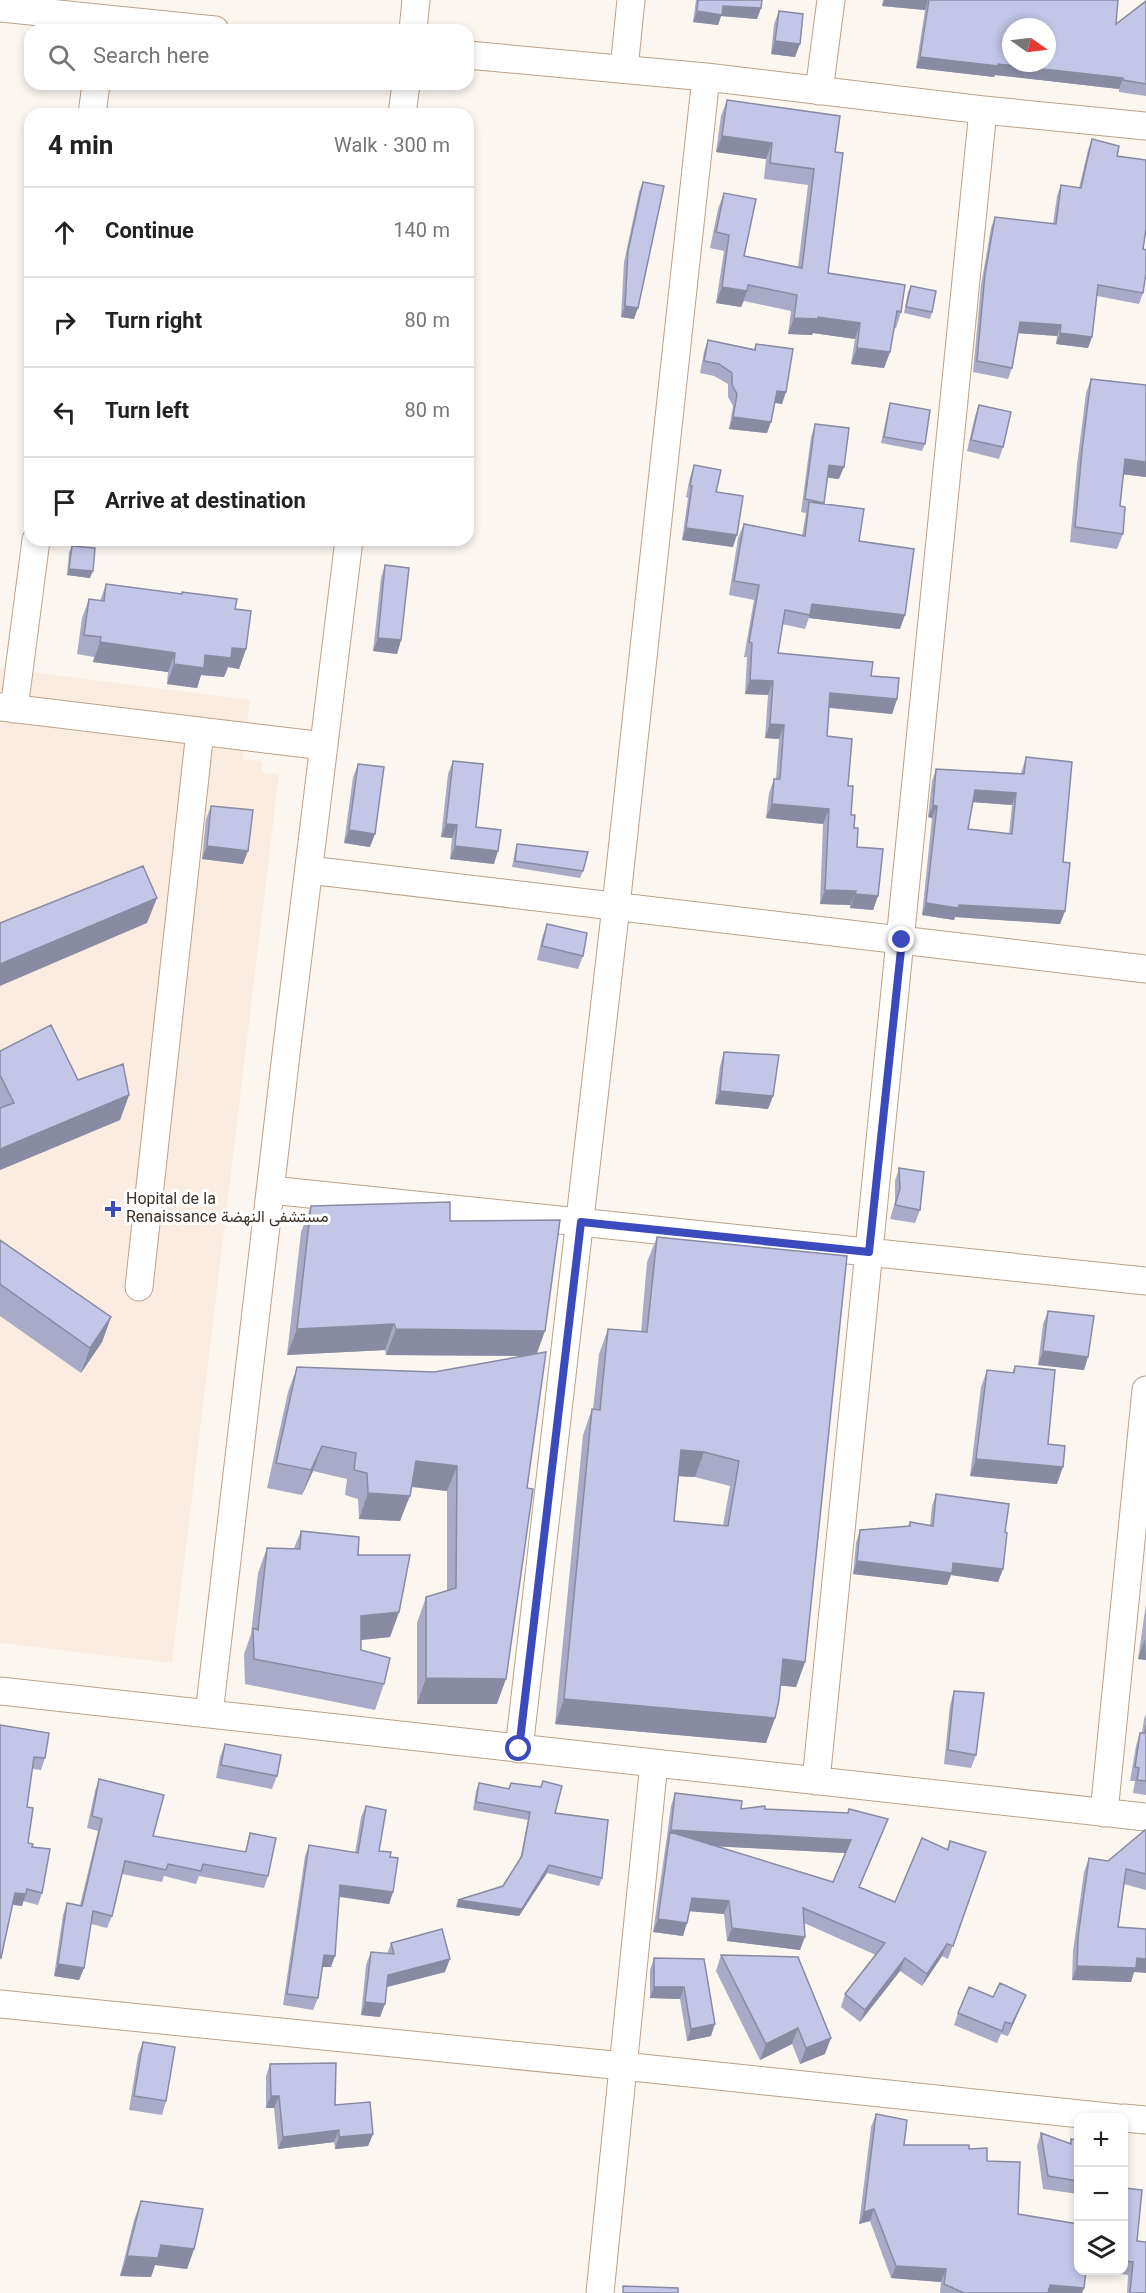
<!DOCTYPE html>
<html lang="en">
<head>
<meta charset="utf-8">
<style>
	:root { --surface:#fff; --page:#f2f2f2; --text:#222; --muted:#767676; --line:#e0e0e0 }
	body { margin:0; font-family:Georgia,Vazirmatn,serif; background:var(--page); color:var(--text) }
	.controls { position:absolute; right:18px; bottom:18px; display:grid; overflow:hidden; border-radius:12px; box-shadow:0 3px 9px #0003 }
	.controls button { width:54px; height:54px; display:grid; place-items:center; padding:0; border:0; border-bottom:2px solid var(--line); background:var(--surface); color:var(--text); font:30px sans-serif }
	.compass { position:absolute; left:1002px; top:18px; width:54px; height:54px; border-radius:50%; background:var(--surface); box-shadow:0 3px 9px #0003; rotate:104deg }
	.stop { position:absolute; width:18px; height:18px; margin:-14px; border:4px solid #3b4abd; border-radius:50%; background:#fff }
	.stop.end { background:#3b4abd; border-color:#fff; box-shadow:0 2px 6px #0008 }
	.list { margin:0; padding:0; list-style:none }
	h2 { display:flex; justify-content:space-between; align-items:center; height:78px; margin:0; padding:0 24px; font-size:26px }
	h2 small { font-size:20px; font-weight:400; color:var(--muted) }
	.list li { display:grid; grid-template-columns:39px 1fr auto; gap:18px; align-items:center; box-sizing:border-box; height:90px; padding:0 24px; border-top:2px solid var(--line) }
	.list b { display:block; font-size:22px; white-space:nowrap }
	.list em { font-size:20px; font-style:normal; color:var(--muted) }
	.icon { flex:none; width:33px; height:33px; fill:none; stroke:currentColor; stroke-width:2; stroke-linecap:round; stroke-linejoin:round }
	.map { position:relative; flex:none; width:1146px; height:2293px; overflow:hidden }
	.search { position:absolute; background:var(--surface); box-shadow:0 3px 9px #0003; left:24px; top:24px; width:450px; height:66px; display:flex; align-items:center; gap:15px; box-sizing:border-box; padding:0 21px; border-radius:18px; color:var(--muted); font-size:22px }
	.panel { position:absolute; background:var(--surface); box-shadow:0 3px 9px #0003; left:24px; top:108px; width:450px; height:438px; border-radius:18px }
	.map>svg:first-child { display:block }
	.built { fill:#faece0 }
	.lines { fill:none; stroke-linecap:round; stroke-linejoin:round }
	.minor-casing { stroke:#bca289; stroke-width:29 }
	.minor { stroke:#fff; stroke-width:27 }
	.wall { fill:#a8aac7; fill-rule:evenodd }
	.shaded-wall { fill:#888ba2 }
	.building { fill:#c3c6e7; stroke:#888ba2; stroke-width:1.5; fill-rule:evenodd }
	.route { stroke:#3b4abd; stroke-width:8 }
	.poi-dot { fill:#3b4abd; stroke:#fff; stroke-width:2 }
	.labels { text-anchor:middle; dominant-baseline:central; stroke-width:6; stroke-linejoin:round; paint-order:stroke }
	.poi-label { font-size:16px; fill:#3c3127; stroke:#fff; text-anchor:start }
</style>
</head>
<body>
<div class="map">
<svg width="1146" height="2293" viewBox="0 0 1146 2293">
	<rect width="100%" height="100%" fill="#fcf6f1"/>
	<path class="built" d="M0,668L250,700L243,759L262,761V773L279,774L172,1663L0,1643Z"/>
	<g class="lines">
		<g class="minor-casing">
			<path id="minor" d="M0,8L215,30
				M413,30L416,0
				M468,55L706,77L983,110L1146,126
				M624,69L631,0
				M819,91L831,0
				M92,114L96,84
				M402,114L406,84
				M0,707L324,746
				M14,709L36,540
				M309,870L1146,969
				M271,1190L1146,1281
				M139,1287L200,731
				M0,1691L1146,1817
				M209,1714L287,1046L349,540
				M519,1749L616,906L706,77
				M816,1781L983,110
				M1104,1813L1146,1390
				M0,2004L623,2066L1118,2118
				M1124,2118L1146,2120
				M600,2293L654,1763"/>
		</g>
		<use href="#minor" class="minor"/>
	</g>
	<path class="wall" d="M696,0H762L761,8L757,19L721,16L718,25L693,22Z
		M883,0H1118L1116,24L1146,1V96L1119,92V89L995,75L994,77L916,68L925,10L882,6Z
		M779,11L795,57L771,54L774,24Z
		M727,100L835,152L828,273L901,312L896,328H894L890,352L884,368L851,364L855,339L813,333L812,335L788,334L791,311L744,301L741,307L716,303L724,251L710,248L718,209L724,193L744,256L798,267L808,185L764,179L766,159L716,152L721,116Z
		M1092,139L1117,156L1143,249V293L1139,304L1097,296L1092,337L1088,348L1056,344L1057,336L1018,333L1012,368L1008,379L973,372L981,285L991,228L995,217L1053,224L1057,196L1061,185L1079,188L1088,150Z
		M643,182L634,319L621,317L624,262L639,192Z
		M911,286L932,312L930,319L904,313L908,292Z
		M708,340L754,349L756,344L782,404L775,403L767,433L729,429L733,406L728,397V384L714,376L700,373L704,352Z
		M1091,379L1146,385V477L1123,474L1120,506L1123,534L1117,549L1070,542L1077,465L1086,393Z
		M890,403L925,444L922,451L881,443L888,410Z
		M979,405L1003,447L999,459L967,451L975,416Z
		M815,424L839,479L828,478L824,504L859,541L900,629L809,618L805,629L782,624L778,653L871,676L897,699L892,714L829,708L827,736L848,786L851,815L854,828L857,847L878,896L873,910L850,908V905L820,904L823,824L766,818L769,793L774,779H776L779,739L765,738L768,695L745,694L747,657H744L754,600L729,595L738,538L744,524L802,536L806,513L801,512L811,437Z
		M694,465L733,547L682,540L688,498L686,497L690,477Z
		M72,546L90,578L67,575L69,552Z
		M385,565L401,640L397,654L373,651L381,578Z
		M106,584L235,609L246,649L239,669L228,667L224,677L201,675L197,688L167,684L168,672L93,662L94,657L77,654L82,618L89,599L100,601Z
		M1026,757L1063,862L1065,911L1060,924L955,917L954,920L922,915L932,818L928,817L932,781L936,769L1021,773ZM973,802L1012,805L1009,834L968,829Z
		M453,761L476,827L494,864L450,859L452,838L441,837L448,774Z
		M358,764L370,847L344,843L353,777Z
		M211,806L243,864L202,859L206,819Z
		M517,844L583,871L580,878L512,867L515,851Z
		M547,924L583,956L578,969L537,960L542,938Z
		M0,1051L78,1080L129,1095L120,1120L0,1170Z
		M724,1052L773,1096L768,1109L715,1104L720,1066Z
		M899,1168L920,1210L915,1223L890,1219L895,1202V1181Z
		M311,1206L450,1221L537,1353L497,1704H417V1623L426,1597L447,1591V1491L411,1487L400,1521L359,1519L358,1499L345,1495L347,1479L313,1471L302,1495L267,1488L288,1392L297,1367L434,1372L522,1356L386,1355L385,1350L287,1355L301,1232Z
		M657,1237L847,1256L805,1662L796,1687L780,1685L775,1718L766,1743L555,1724L583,1435L592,1409H593L599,1354L608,1329L641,1332L647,1262ZM679,1476L695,1477L730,1486L723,1525L674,1521Z
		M0,1240L111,1317L102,1342L81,1373L0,1316Z
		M1048,1311L1084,1370L1038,1365L1043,1324Z
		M1015,1366L1048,1444L1057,1484L970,1476L981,1387L987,1370L1012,1373Z
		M936,1494L1005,1532L1003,1569L998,1582L951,1575L947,1585L853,1574L856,1543L860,1530L908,1526L910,1522L930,1526L932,1506Z
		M301,1531L358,1555L399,1612L390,1637L361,1640V1650L384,1684L375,1710L245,1684L244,1654L251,1634L258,1573L267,1548H294Z
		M1146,1604V1660L1138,1659Z
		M954,1691L976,1755L971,1768L944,1764L950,1705Z
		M1146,1714V1795L1133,1793L1135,1781H1130L1136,1746L1140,1733H1142L1144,1719Z
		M0,1725L45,1758L41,1770L32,1769L27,1807L28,1843L32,1847L42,1893L38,1905L23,1901L22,1906L12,1905L0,1961Z
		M225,1744L277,1776L272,1789L216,1778L220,1757Z
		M99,1779L153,1836L245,1852L250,1833L268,1876L264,1888L199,1876L196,1884L164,1876L162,1882L122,1874L112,1916L107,1928L91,1924L84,1968L79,1980L54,1976L63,1915L67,1903L80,1905L98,1831L87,1828L95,1791Z
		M543,1781L555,1813L602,1878L599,1886L547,1873L519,1916L456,1907L503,1886L520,1859L528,1820L473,1810L476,1791L479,1783L508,1789L511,1783L541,1787Z
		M675,1793L741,1809H765L888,1819L859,1887L895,1902L947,1849L950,1841L986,1852L948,1959L942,1956L922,1986L900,1971L860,2022L841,2007L845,1994L876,1955L804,1923L800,1950L727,1941L724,1914L689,1911L683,1936L653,1932L666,1843L671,1806ZM715,1846L845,1853L833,1882Z
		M366,1806L379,1851L390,1857L393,1892L389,1904L339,1897L331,1967H322L318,1998L313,2010L283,2005L305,1856L309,1845L355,1853L361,1817Z
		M1146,1830V1890L1124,1884L1118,1927L1134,1972L1131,1982L1072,1980L1073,1951L1084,1872L1089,1858L1108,1861Z
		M391,1943L445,1972L387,1987L380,2017L361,2015L366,1965L371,1952L387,1954Z
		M721,1955L825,2054L800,2064L792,2044L760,2060L716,1971Z
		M654,1958L704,1959L711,2036L687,2041L680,1999L650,1998V1970Z
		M1026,1995L1008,2036L1001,2034L997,2043L954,2025L958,2013L993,1997Z
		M143,2042L166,2101L162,2115L129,2110L138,2055Z
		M270,2064L335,2105L373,2134L368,2146L335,2149L334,2142L278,2149L274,2108H266V2076Z
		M876,2114L904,2145L969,2149L987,2161L1018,2214L1084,2288L1082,2293H940L941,2282L891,2278L870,2221L859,2224L871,2127Z
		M1041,2133L1070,2143L1071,2139L1078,2140V2194L1043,2189L1037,2146Z
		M1124,2188L1137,2241L1146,2293H1127L1128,2275L1101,2271H1124Z
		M141,2201L194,2249L187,2269L155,2265L151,2277L120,2276L134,2220Z"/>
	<path class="shaded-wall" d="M884,0H928L925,10L882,6Z
		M723,6L761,8L757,19L721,16L718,25L693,22L697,11Z
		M775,41L800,44L795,57L771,54Z
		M920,57L998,64L1123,78L1119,89L995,75L994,77L916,68Z
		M722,136L772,143L766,159L716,152Z
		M722,287L747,291L741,307L716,303Z
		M625,306L638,308L634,319L621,317Z
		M818,317L860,323L855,339L813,333L812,335L788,334L794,318Z
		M1020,322L1061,325L1057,336L1016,333Z
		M1060,333L1092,337L1088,348L1056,344Z
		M857,348L890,352L884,368L851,364Z
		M777,391L786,392L782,404L772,402Z
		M733,417L771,422L767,433L729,429Z
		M1125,459L1146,462V477L1119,474Z
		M829,465L844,467L839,479L825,477Z
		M686,528L737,535L733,547L682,540Z
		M69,569L93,571L90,578L67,575Z
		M812,604L905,615L900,629L809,618Z
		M378,638L401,640L397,654L373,651Z
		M100,642L175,653L168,672L93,662Z
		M232,648L246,649L239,669L228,667L224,677L201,675L197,688L167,684L174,664Z
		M750,680L773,681L768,695L745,694Z
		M830,693L897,699L892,714L825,707Z
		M770,724L784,725L779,739L765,738Z
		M975,790L1016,793L1012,805L971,802Z
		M772,804L829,809L823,824L766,818Z
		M933,805L937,806L932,818L928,817Z
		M446,824L457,825L452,838L441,837Z
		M349,830L375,834L370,847L344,843Z
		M207,846L248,851L243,864L202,859Z
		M455,846L498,851L494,864L450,859Z
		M825,890L856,891L850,905L820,904Z
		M855,894L878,896L873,910L850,908Z
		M157,898L147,923L0,986V964Z
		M926,903L1065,911L1060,924L955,917L954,920L922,915Z
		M720,1091L773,1096L768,1109L715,1104Z
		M129,1095L120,1120L0,1170V1149Z
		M111,1317L102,1342L81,1373L90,1348Z
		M394,1324L385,1350L287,1355L297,1329Z
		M396,1329L545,1331L536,1356L386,1355Z
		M1043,1351L1088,1357L1084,1370L1038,1365Z
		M322,1446L313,1471L302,1495L311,1470Z
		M681,1450L704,1452L695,1477L672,1476Z
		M976,1459L1063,1467L1057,1484L970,1476Z
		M416,1461L457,1466L447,1491L406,1486Z
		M368,1493L410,1496L400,1521L359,1519Z
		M857,1561L953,1563L1003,1569L998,1582L951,1575L947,1585L853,1574Z
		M399,1612L390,1637L351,1641L361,1616Z
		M1145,1639L1146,1660L1138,1659Z
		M783,1659L805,1662L796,1687L773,1685Z
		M426,1678L506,1679L497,1704H417Z
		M564,1699L775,1718L766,1743L555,1724Z
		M888,1819L883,1832L854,1900L859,1887Z
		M671,1830L851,1840L846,1853L669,1844L670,1832L666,1843Z
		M549,1865L547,1873L519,1916L456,1907L458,1900L522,1909Z
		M340,1885L393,1892L389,1904L336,1896Z
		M15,1893L26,1894L22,1906L11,1904Z
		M692,1898L729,1901L724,1914L687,1911Z
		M658,1919L687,1923L683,1936L653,1932Z
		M732,1928L805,1937L800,1950L727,1941Z
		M947,1944L942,1956L922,1986L927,1974Z
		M324,1955L335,1956L331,1967H320Z
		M905,1958L900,1971L860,2022L865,2010Z
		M1137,1958L1146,1959V1973L1134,1972L1131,1982L1072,1980L1077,1966Z
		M450,1959L445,1972L383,1988L388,1975Z
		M58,1964L84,1968L79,1980L54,1976Z
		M654,1987H684L680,1999L650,1998Z
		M1026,1995L1021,2006L1008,2036L1012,2024Z
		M365,2002L385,2004L380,2017L361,2015Z
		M715,2024L711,2036L687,2041L691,2029Z
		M798,2028L792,2044L760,2060L766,2044Z
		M831,2038L825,2054L800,2064L806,2048Z
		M271,2096H279L274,2108H266Z
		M339,2130L334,2142L278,2149L283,2137Z
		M373,2134L368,2146L335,2149L339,2137Z
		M874,2209L870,2221L859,2224L864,2212Z
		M161,2245L194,2249L187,2269L155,2265L151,2277L120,2276L127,2256Z
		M896,2266L946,2269L941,2282L891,2278Z
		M1050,2285L1084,2288L1082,2293H1047Z"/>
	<path class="building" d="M698,0H762L761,8L723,6L722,15L697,11Z
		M929,0H1118L1116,24L1146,1V84L1123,80V78L998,64V66L920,57ZM1011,27H1047V63H1011Z
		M779,11L803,14L800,44L775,41Z
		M727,100L840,116L835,152L843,153L828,273L905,285L901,312L897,311L890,352L857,348L860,323L818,317V319L794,318L797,295L748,285L747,291L722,287L729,235L716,232L724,193L756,199L744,256L802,268L814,169L770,163L772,143L722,136Z
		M1092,139L1119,146L1117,156L1146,160V229L1143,249L1146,250V273L1143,293L1098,285L1092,337L1060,333L1061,325L1020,322L1012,368L977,361L985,274L995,217L1056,224L1061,185L1081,188Z
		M643,182L664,186L638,308L625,306L628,251Z
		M911,286L936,291L932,312L906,307Z
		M708,340L755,350L756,344L793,349L786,392L777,391L771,422L733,417L737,394L732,385V373L719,364L704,361Z
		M1091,379L1146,385V462L1125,459L1120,506L1125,507L1123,534L1075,527L1082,450Z
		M890,403L930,410L925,444L884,437Z
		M979,405L1011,412L1003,447L971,440Z
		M815,424L849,428L844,467L829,465L824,503L805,499Z
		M694,465L721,470L716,492L743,496L737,535L686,528L692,486H690Z
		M809,502L864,509L859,541L914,549L905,615L812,604L810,615L785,610L778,653L873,662L871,676L899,678L897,699L830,693L827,736L852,739L848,786H853L851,815H855L854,828H858L857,847L883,849L878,896L855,894L856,891L825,890L829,809L772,804L774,779H780L784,725L770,724L773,681L750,680L752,643L749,642L759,585L734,581L744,524L805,536Z
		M72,546L95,548L93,571L69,569Z
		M385,565L409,568L401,640L378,638Z
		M106,584L182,594V592L237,599L235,609L251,611L246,649L232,648L231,658L205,655L204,668L174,664L175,653L100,642L101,637L84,635L89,599L104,601Z
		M1026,757L1072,762L1063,862L1070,863L1065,911L959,905L958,908L926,903L937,806L933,805L936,769L1024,774ZM975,790L1016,793L1012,834L968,829Z
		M453,761L483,764L476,827L501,830L498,851L455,846L457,825L446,824Z
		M358,764L384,767L375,834L349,830Z
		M211,806L253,810L248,851L207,846Z
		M517,844L588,852L583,871L515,861Z
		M143,866L157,898L0,964V923Z
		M547,924L587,933L583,956L542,946Z
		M51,1025L78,1080L123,1064L129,1095L0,1149V1108L14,1103L0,1075V1051Z
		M724,1052L779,1055L773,1096L720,1091Z
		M899,1168L924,1172L920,1210L895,1205L900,1189Z
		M450,1202V1221L560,1220L545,1331L396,1329L394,1324L297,1329L311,1206Z
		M657,1237L847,1256L805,1662L783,1659L779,1700L775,1718L564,1699L592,1409L600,1410L608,1329L647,1332ZM681,1450L704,1452L739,1461L728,1526L674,1521Z
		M0,1240L111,1317L90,1348L0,1284Z
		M1048,1311L1094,1316L1088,1357L1043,1351Z
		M546,1352L527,1488L533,1489L506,1679L426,1678V1597L456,1588L457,1466L416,1461L410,1496L368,1493L367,1473L354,1470L356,1453L322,1446L311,1470L276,1463L297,1367L434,1372Z
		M1015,1366L1055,1370L1048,1444L1065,1446L1063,1467L976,1459L987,1370L1014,1373Z
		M936,1494L1009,1504L1005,1532L1007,1533L1003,1569L953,1563L952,1573L857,1561L860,1530L910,1526V1522L933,1526Z
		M301,1531L359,1537L358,1555H410L399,1612L361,1616V1650L390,1658L384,1684L254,1659L253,1628L258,1630L267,1548L300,1549Z
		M954,1691L984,1693L976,1755L948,1750Z
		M0,1725L49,1733L45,1758L34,1757L27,1807L33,1808L28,1843L33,1844L32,1847L50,1849L42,1893L27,1889L26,1894L15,1893L1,1958L0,1957Z
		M1146,1725V1781L1137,1780L1139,1768L1135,1767L1140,1733H1145Z
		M225,1744L281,1755L277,1776L221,1765Z
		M99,1779L164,1795L153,1836L246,1852L250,1833L276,1838L268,1876L203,1864L201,1871L168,1864L166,1870L125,1861L112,1916L93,1911L84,1968L58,1964L67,1903L82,1906L102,1819L92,1816Z
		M543,1781L562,1786L555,1813L608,1820L602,1878L549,1865L522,1909L458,1900L503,1886L522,1856L530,1812L476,1802L479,1783L509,1789L511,1783L541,1787Z
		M675,1793L742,1801L741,1809L765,1806V1809L848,1813L849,1809L888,1819L859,1887L895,1902L922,1838L948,1850L950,1841L986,1852L953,1946L947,1944L927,1974L905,1958L865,2010L845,1994L885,1943L803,1908L805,1937L732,1928L729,1901L692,1898L687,1923L658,1919L670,1832L833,1882L851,1840L671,1830Z
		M366,1806L386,1810L379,1851L391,1852L390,1857L398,1858L393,1892L340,1885L335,1956L324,1955L318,1998L287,1994L309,1845L358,1853Z
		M1145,1830H1146V1874L1126,1869L1118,1927L1146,1929V1959L1137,1958L1136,1968L1077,1966L1078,1937L1089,1858L1108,1861Z
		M442,1929L450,1959L388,1975L385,2004L365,2002L371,1952L394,1954L391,1943Z
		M721,1955L798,1957L831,2038L806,2048L798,2028L766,2044Z
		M654,1958L704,1959L715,2024L691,2029L684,1987H654Z
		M1000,1983L1026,1995L1012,2024L1005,2022L1002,2031L958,2013L969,1987L993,1997Z
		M143,2042L175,2047L166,2101L134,2096Z
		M336,2063L335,2105L370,2102L373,2134L339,2137V2130L283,2137L279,2096H271L270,2064Z
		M876,2114L907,2120L904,2145H969V2149L987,2148V2161L1020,2162L1018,2214L1078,2224V2271H1086L1084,2288L1050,2285L1048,2293H964L944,2284L946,2269L896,2266L874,2209L864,2212Z
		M1041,2133L1071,2144V2139L1078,2140V2181L1048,2176Z
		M1124,2188L1142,2190L1137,2241L1146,2242V2293H1130L1133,2262L1124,2261Z
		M141,2201L203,2209L194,2249L161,2245L158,2258L127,2256Z
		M623,2286L678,2288V2293H623Z"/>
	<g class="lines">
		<path class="route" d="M519,1749L581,1222L869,1252L902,940"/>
	</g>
	<path class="poi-dot" d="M110 1200h6v6h6v6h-6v6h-6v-6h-6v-6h6z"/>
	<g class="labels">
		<g class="poi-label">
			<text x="126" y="1200">Hopital de la<tspan x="126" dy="18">Renaissance مستشفى النهضة</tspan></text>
		</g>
	</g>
</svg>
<div class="controls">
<button>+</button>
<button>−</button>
<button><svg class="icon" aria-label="layers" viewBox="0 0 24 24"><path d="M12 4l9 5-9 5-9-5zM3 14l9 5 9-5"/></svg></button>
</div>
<svg class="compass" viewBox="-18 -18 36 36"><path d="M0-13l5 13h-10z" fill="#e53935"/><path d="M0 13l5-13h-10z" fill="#767676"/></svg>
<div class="stop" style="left:519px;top:1749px"></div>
<div class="stop end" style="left:902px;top:940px"></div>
<div class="search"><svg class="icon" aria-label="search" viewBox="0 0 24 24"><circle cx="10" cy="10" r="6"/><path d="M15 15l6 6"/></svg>Search here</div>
<section class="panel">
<h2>4 min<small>Walk · 300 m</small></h2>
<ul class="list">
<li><svg class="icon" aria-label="ahead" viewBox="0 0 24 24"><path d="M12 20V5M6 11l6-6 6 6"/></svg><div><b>Continue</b></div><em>140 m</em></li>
<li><svg class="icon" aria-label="right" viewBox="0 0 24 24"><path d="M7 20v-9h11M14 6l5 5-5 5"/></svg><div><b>Turn right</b></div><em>80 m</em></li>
<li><svg class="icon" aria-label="left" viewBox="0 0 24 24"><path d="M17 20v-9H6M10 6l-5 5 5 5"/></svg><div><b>Turn left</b></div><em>80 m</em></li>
<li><svg class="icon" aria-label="arrive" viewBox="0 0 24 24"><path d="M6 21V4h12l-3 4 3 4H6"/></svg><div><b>Arrive at destination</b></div></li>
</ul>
</section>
</div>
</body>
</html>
